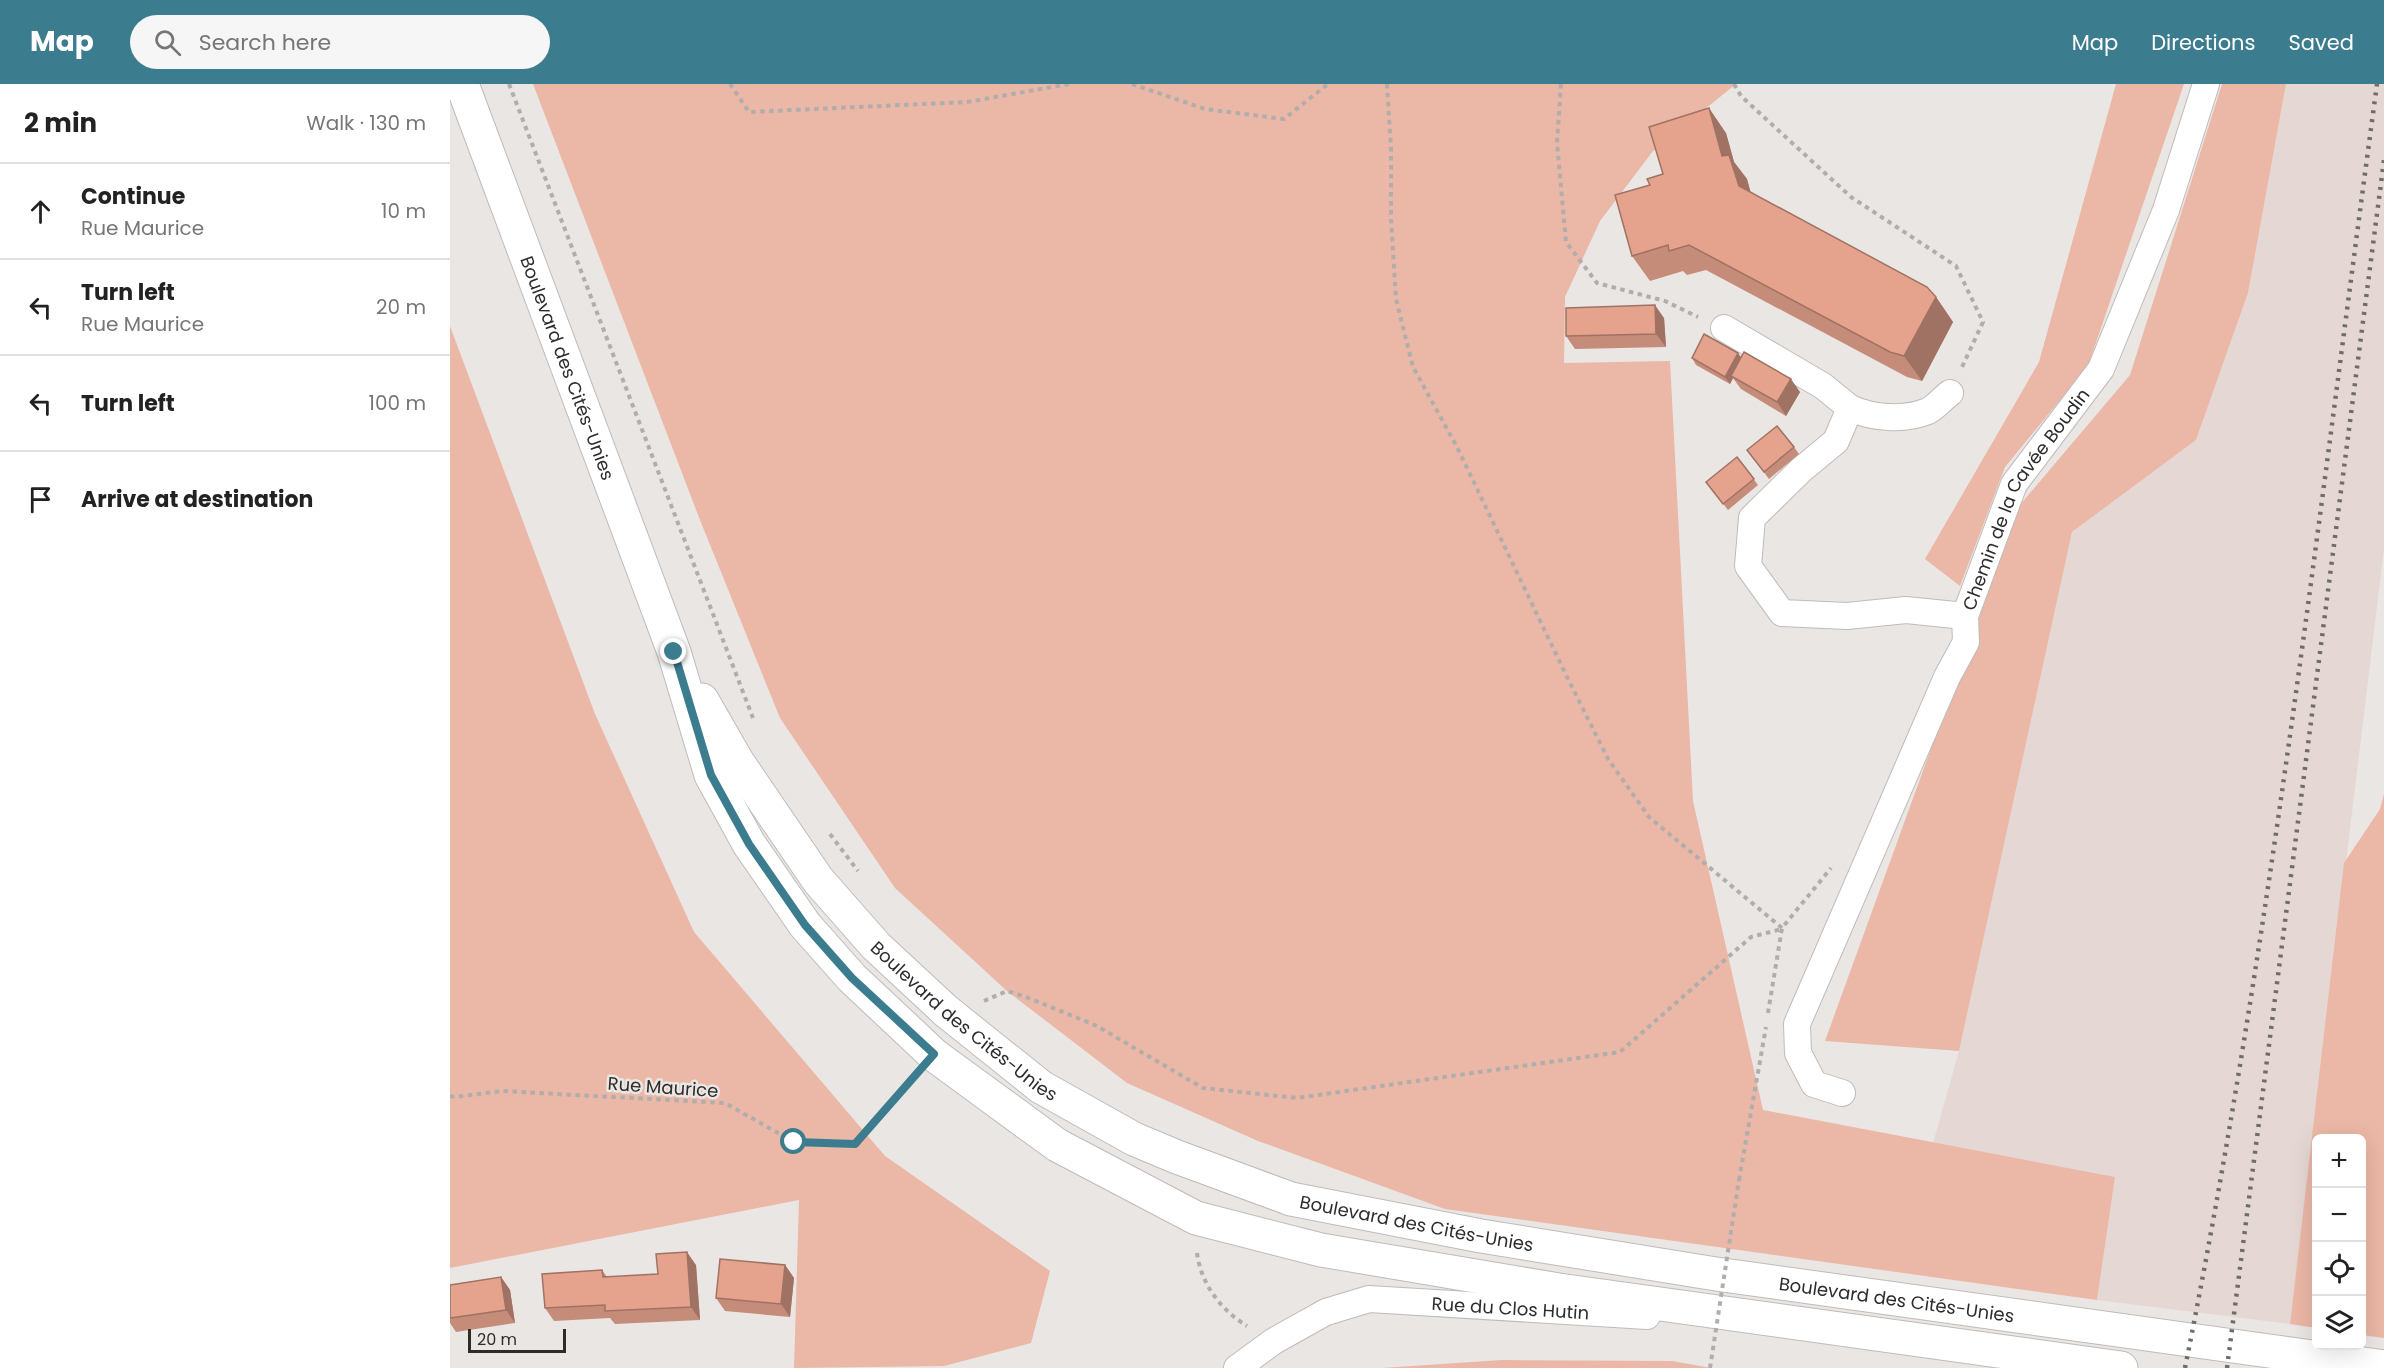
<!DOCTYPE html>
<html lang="en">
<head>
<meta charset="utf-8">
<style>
	:root { --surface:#fff; --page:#f6f6f6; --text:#222; --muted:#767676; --line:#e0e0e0; --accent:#3c7c8f }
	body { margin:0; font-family:Poppins,sans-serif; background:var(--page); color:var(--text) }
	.controls { position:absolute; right:18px; bottom:18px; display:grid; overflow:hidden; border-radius:9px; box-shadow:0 6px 24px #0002 }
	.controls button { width:54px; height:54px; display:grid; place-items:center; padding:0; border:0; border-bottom:2px solid var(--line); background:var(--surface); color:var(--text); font:30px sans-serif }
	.scale { position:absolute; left:18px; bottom:15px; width:98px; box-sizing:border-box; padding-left:6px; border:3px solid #2e2c2b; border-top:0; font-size:16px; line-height:21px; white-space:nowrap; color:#2e2c2b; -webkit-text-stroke:4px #eae6e4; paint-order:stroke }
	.stop { position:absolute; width:18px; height:18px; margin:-14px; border:4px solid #3c7c8f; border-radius:50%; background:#fff }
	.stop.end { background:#3c7c8f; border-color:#fff; box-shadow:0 2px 6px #0008 }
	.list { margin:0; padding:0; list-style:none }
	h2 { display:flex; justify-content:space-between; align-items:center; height:78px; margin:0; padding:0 24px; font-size:26px }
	h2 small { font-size:20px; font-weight:400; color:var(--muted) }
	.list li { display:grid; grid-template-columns:39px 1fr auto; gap:18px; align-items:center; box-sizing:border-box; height:96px; padding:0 24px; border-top:2px solid var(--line) }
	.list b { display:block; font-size:22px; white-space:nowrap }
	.list p { margin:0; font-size:20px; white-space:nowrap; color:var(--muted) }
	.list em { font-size:20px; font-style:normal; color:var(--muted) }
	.icon { flex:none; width:33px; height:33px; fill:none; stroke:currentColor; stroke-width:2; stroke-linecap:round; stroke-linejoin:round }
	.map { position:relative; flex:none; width:1934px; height:1284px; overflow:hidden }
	header { display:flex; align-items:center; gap:36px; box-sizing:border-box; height:84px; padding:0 30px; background:var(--accent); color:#fff }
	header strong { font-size:28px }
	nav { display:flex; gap:33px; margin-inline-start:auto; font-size:21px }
	.search { width:420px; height:54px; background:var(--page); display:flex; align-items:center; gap:15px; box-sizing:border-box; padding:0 21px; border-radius:33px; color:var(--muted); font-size:22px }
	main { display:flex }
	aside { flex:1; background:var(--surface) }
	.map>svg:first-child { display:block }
	.built { fill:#e5d8d4 }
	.green { fill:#ebb7a6 }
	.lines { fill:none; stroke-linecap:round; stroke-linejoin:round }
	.street-casing { stroke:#bfbbba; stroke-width:28 }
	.primary-casing { stroke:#bfbbba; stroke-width:35 }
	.path { stroke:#b1adac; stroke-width:4; stroke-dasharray:4.5 4.5; stroke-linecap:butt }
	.street { stroke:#fff; stroke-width:26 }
	.primary { stroke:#fff; stroke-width:33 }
	.rail { stroke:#6f6c6b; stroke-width:4.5; stroke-dasharray:3 6; stroke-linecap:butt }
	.path-bridge { stroke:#b1adac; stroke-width:4; stroke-dasharray:4.5 4.5; stroke-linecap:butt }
	.wall { fill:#c58c79 }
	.shaded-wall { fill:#a07263 }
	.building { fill:#e5a38d; stroke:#a07263; stroke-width:1.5 }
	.route { stroke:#3c7c8f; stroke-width:8 }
	.labels { text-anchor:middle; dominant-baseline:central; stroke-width:5; stroke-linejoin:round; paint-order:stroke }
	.street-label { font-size:18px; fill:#2e2c2b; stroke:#eae6e4 }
</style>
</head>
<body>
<header>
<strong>Map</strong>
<div class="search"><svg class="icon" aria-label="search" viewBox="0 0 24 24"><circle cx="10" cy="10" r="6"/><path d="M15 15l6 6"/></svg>Search here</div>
<nav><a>Map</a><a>Directions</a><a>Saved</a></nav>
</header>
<main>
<aside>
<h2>2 min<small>Walk · 130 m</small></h2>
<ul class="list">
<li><svg class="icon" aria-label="ahead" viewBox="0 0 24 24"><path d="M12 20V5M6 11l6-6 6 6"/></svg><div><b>Continue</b><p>Rue Maurice</p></div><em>10 m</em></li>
<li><svg class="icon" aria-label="left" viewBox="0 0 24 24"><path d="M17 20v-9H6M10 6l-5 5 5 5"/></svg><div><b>Turn left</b><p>Rue Maurice</p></div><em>20 m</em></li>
<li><svg class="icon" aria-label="left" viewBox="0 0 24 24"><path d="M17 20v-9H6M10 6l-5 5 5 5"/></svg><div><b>Turn left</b></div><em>100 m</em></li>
<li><svg class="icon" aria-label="arrive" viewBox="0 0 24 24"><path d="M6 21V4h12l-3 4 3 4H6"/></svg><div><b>Arrive at destination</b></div></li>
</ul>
</aside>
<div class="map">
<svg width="1934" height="1284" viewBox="0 0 1934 1284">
	<rect width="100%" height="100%" fill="#eae6e4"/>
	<path class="built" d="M1836,0H1934V465L1840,1240L1647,1216L1665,1093L1483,1059L1509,967L1622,448L1746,356L1798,209Z"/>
	<path class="green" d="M83,0H1286L1203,67L1150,137L1115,213L1114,279L1220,277L1243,717L1313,1026L1665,1093L1647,1216L995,1125L808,1057L677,999L557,907L445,804L330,634L250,436Z
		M1666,0H1734L1638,282L1555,383L1510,502L1475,475L1589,278Z
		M1772,0H1836L1798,209L1746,356L1622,448L1509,967L1375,957L1569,422L1680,291Z
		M0,242L145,630L244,848L435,1072L600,1187L581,1259L494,1282L344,1284L349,1116L0,1184Z
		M1934,710V1254L1912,1251V1054H1866V1244L1840,1240L1894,779L1930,725Z
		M1052,1276L1222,1277L1261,1284H932Z"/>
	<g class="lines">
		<g class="street-casing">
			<g id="street">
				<path d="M1274,244L1373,302L1400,324L1386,357L1351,386L1302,434L1298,482L1332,529L1397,532L1456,526L1515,532"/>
				<path d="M1400,324C1422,334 1454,337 1478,327C1486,323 1493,314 1500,309"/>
				<path id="s1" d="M1392,1009L1364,1000L1348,969L1347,940L1497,593L1516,558L1515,532L1564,400L1651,285L1716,126L1756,0"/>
				<path id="s2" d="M787,1284L824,1257L876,1228L919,1215L1197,1232"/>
			</g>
		</g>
		<g class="primary-casing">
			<g id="primary">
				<path id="s3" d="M12,0L224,568L261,691L299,760L355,841L402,894L484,971L607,1061L746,1134L871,1166L1109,1206L1671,1284"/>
				<path id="s4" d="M252,616L287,677L368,796L426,862L496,927L591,1003L684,1055L727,1073L841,1115L1031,1152L1266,1190L1934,1283"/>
			</g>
		</g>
		<path class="path" d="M59,0L303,634
			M280,0L299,28L517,18L619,0
			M682,0L755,25L834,35L878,0
			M937,0L941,65V135L946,215L963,283L1007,363L1116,591L1158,675L1199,733L1332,844
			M1111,0L1107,59L1116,158L1147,199L1215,217L1248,233
			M1284,0L1291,12L1401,113L1506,182L1533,238L1512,283
			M380,750L408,787
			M534,917L557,907L576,913L645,941L753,1004L847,1014L1170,968L1301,853L1332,845
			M1318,929L1332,844L1381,784
			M0,1012L5,1013L52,1007L275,1019L344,1058L405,1060L463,994
			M1289,1096L1316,943
			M747,1169C751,1200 771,1226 797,1242"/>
		<use href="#street" class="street"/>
		<use href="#primary" class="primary"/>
		<path class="rail" d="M1735,1284C1820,860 1869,428 1927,0
			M1777,1284L1934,76"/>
		<path class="path-bridge" d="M1260,1284L1289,1096"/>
	</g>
	<path class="wall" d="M1276,49L1284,78L1297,95L1300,108L1486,213L1503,238L1472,297L1457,293L1256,186L1237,191L1233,187L1200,197L1182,172L1200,101L1213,90Z
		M1214,234L1216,263L1125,265L1116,252Z
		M1242,274H1291L1350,308L1336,332L1291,305L1283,294L1280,300L1246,281Z
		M1344,363L1349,370L1319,395L1297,366Z
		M1287,373L1308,401L1278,426L1256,398Z
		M246,1181L250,1236L165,1240L160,1234L104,1237L95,1224L152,1186L157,1193L208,1190Z
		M335,1181L344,1194L340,1233L275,1227L266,1214Z
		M51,1193L60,1206L65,1239L6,1248L0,1239V1201Z"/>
	<path class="shaded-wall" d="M1259,24L1276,49L1284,78L1297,95L1306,127L1289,102L1272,72Z
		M1486,213L1503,238L1472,297L1454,272Z
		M1205,221L1214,234L1216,263L1206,250Z
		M1288,269L1293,276L1281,292L1283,294L1280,300L1275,293Z
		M1341,295L1350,308L1336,332L1327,318Z
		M237,1168L246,1181L250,1236L241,1223Z
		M335,1181L344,1194L340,1233L331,1220Z
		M51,1193L60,1206L65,1239L56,1226Z"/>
	<path class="building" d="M1259,24L1272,72L1279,71L1289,102L1477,203L1486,213L1454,272L1440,268L1239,161L1219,167L1218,161L1182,172L1165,111L1200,101L1197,95L1213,90L1199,43Z
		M1205,221L1206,250L1116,252V224Z
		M1254,250L1288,269L1275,293L1242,274Z
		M1294,268L1341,295L1327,318L1281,292Z
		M1327,342L1344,363L1314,388L1297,366Z
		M1287,373L1304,395L1273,420L1256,398Z
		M237,1168L241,1223L155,1227V1221L95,1224L92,1190L152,1186L153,1193L208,1190L206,1170Z
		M270,1175L335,1181L331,1220L266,1214Z
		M51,1193L56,1226L0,1234V1201Z"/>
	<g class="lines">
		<path class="route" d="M224,568L261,691L299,760L355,841L402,894L484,970L405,1060L344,1058"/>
	</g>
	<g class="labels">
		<g class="street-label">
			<text stroke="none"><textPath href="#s3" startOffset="303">Boulevard des Cités-Unies</textPath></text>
			<text stroke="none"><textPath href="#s1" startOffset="670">Chemin de la Cavée Boudin</textPath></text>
			<text stroke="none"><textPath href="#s4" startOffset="418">Boulevard des Cités-Unies</textPath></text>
			<text transform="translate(213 1003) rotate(4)">Rue Maurice</text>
			<text stroke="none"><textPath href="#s4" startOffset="922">Boulevard des Cités-Unies</textPath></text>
			<text stroke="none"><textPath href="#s4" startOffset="1408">Boulevard des Cités-Unies</textPath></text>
			<text stroke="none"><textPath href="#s2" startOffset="292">Rue du Clos Hutin</textPath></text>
		</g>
	</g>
</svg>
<div class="controls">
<button>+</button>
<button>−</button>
<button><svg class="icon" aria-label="locate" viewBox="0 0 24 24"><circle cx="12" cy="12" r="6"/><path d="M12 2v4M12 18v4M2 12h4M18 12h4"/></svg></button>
<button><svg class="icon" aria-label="layers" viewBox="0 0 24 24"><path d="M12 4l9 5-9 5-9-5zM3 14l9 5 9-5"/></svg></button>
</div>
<div class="scale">20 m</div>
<div class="stop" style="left:344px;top:1058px"></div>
<div class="stop end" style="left:224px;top:568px"></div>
</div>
</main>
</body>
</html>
